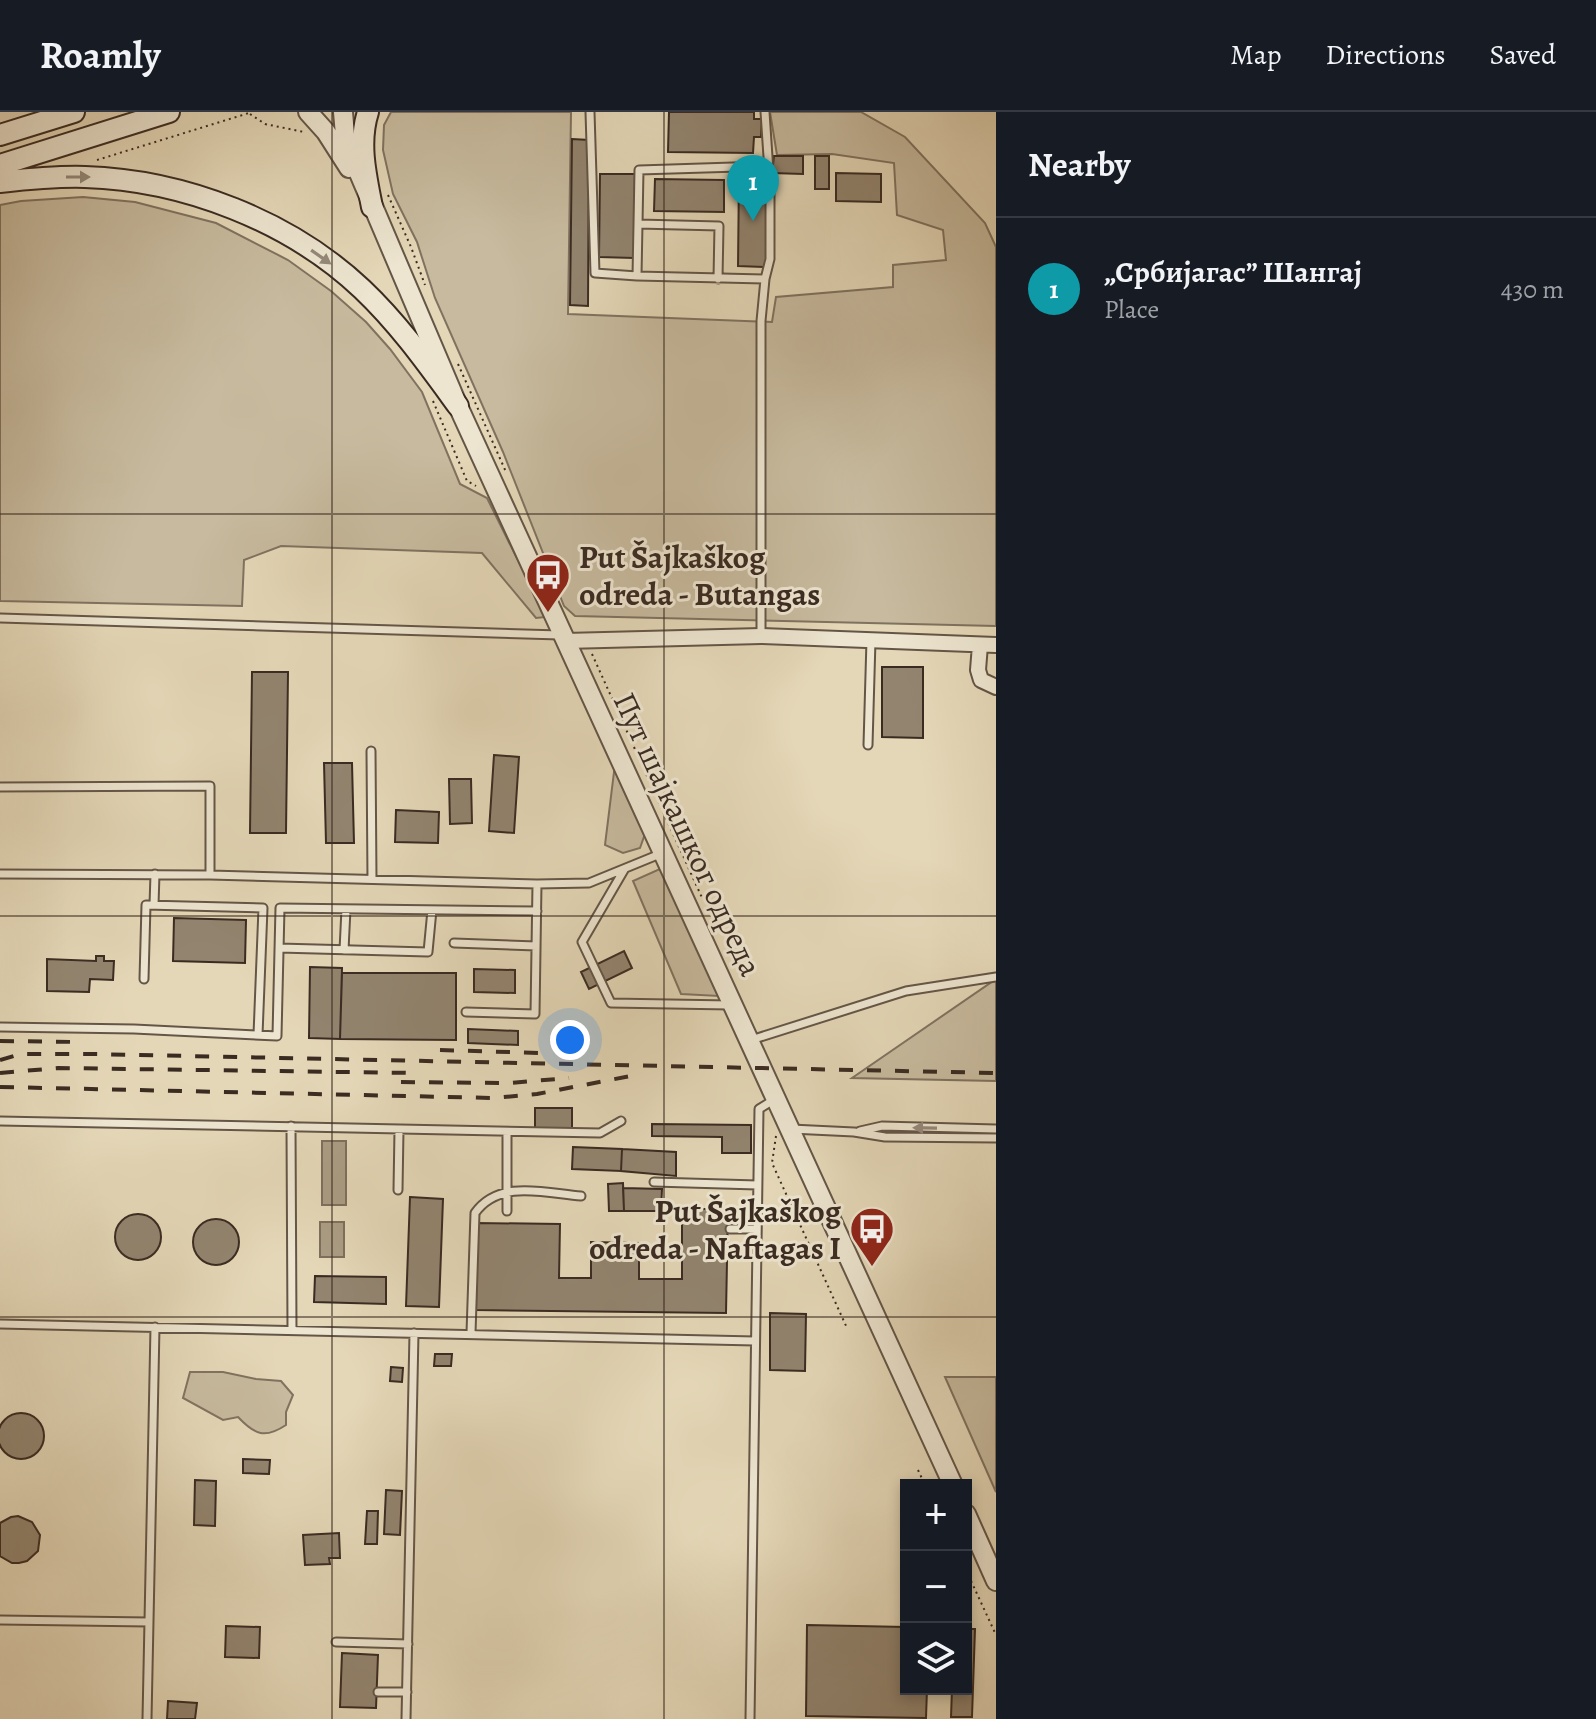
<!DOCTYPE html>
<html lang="en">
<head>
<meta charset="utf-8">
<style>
	:root { --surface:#171b24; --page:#242831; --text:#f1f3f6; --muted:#9ea1a6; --line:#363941; --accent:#d93025 }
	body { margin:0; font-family:Alegreya,serif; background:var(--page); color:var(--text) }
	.controls { position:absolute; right:24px; bottom:24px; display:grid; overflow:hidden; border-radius:0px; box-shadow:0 4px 12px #0003 }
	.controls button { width:72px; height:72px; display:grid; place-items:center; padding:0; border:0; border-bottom:2px solid var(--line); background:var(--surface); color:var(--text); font:40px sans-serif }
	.you { position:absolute; left:570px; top:928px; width:28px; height:28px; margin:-20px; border:6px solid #fff; border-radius:50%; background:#1a73e8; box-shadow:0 0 0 12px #1a73e833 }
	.badge { display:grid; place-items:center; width:52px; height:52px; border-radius:50%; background:var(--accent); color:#fff; font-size:26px; font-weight:700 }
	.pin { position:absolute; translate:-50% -66px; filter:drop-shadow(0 2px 4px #0008) }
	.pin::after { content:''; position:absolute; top:42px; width:28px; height:24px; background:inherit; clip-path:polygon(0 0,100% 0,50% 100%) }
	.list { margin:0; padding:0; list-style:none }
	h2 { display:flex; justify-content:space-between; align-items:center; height:104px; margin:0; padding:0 32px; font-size:34px }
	h2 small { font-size:26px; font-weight:400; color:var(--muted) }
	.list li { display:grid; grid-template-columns:52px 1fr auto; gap:24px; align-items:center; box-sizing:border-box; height:144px; padding:0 32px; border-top:2px solid var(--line) }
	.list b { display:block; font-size:30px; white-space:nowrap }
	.list p { margin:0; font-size:26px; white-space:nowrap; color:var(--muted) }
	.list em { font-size:26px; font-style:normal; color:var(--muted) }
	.icon { flex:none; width:44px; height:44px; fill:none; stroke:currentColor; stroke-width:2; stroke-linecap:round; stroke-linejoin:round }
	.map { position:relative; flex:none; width:996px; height:1607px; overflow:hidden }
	header { display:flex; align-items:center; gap:48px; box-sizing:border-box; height:112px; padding:0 40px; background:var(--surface); border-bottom:2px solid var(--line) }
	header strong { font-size:38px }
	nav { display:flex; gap:44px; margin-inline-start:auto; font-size:28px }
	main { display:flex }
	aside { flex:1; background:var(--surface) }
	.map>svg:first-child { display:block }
	.green { fill:#c7ba9e; stroke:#807260; stroke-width:2 }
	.water { fill:#aa9d84; stroke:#7d6f5d; stroke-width:2 }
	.building { fill:#92846f; stroke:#3a2b22; stroke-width:2 }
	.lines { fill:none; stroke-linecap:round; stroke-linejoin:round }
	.service-casing { stroke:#645647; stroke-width:11 }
	.minor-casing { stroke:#645647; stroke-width:18 }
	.tertiary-casing { stroke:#645647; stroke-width:22 }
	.secondary-casing { stroke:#3a2b22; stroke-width:24 }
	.path { stroke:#3a2b22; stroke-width:2; stroke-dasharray:2 4; stroke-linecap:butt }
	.service { stroke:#ede5d0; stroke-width:7 }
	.minor { stroke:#ede5d0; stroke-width:14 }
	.tertiary { stroke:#ede5d0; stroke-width:18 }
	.secondary { stroke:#ede5d0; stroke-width:20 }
	.rail { stroke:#3a2b22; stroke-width:4; stroke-dasharray:14 14; stroke-linecap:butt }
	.oneway { fill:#948879 }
	.grid { fill:none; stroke:#3a2b22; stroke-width:2; stroke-opacity:0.55 }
	.labels { text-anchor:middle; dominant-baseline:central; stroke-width:6; stroke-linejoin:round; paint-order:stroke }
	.poi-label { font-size:32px; font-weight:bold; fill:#3a2b22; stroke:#ede5d0; text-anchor:start }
	.street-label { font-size:32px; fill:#3a2b22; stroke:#ede5d0 }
</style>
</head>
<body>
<header>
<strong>Roamly</strong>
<nav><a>Map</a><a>Directions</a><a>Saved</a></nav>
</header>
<main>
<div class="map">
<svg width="996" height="1607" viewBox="0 0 996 1607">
	<rect width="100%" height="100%" fill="#e4d7b7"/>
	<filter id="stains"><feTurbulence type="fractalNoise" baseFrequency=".0025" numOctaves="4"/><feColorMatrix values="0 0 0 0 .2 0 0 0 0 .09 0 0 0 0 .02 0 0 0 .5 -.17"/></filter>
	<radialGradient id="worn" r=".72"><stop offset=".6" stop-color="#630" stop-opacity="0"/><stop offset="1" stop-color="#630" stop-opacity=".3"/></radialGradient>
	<path class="green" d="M391,0H571L568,202L772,210L776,185L893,175V153L946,148L943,118L897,103L894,51L832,42L777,43L770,0H861L905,25L985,111L996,135V514L575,504L564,494L503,340L435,186L417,130L393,82L383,38L384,13Z
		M83,85L135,90L216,111L288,148L331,179L366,210L390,237L422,280L460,372L487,386L546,505L536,506L482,441L281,434L244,448L242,494L0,489V93L21,89Z
		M615,652L646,719L640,736L623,741L605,733Z
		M662,756L719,884L681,882L633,769Z
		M996,867V969L852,966Z
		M190,1260H223L256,1267L281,1269L293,1283L286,1300V1313C265,1327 255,1323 238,1305L223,1308L183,1286Z
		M945,1265H996V1380Z"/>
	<path class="water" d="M322,1029H346V1093H322Z
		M320,1110H344V1145H320Z"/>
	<path class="building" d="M669,0H754V7H762L761,25H754L753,41L668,40Z
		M572,27L589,28L588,194L570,193Z
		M774,44H803V62L772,61Z
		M815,44H829V77H815Z
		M836,61L881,62V90L836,89Z
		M600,62H635L634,146L599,145Z
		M739,63H768L767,155L738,154Z
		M655,67L724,68V100L654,99Z
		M882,555H923V626L882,625Z
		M252,560H288L286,721H250Z
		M494,643L519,645L514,721L489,719Z
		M324,651H352L354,731H326Z
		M449,667H471L472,711L450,712Z
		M396,698L439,700L438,731L395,730Z
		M174,806L246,808L245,851L173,849Z
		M624,839L632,856L589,877L581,860Z
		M96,844H104V849H114L113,868L90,867L89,880L47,879V847L96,849Z
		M310,855L342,856L340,927L309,926Z
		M474,857L515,858V881L474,880Z
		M342,861H456V928L340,927Z
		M468,917L518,919V933L468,931Z
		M535,996H572V1016H535Z
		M652,1012L751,1013V1041H722V1025L652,1024Z
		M573,1035L622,1037L621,1059L572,1057Z
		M622,1037L676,1040V1064L621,1059Z
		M623,1071L624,1099H609L608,1072Z
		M623,1076L662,1077L661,1099H624Z
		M410,1085L443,1087L439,1195L406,1194Z
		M682,1097H728L726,1201L476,1198L477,1111L560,1112L559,1166H591V1130L639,1131V1167H682Z
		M115 1125a23 23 0 1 1 46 0a23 23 0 1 1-46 0Z
		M193 1130a23 23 0 1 1 46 0a23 23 0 1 1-46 0Z
		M315,1164L386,1165V1192L314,1190Z
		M770,1201L806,1202L805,1259L770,1258Z
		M435,1242H452L451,1254H434Z
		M391,1255L403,1256L402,1270L390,1269Z
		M-2 1324a23 23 0 1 1 46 0a23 23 0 1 1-46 0Z
		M243,1347L270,1348L269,1362L243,1361Z
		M195,1368L216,1369L215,1414L194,1413Z
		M386,1378L402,1379L400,1423L384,1422Z
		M367,1399H378L377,1432H365Z
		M18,1404L32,1410L40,1423L38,1439L27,1449L19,1451H12L0,1444V1411L11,1405Z
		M339,1421L340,1446H329L330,1452L305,1453L303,1423Z
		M807,1513L906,1515V1577H927L926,1606L806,1604Z
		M226,1514L260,1515L259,1546L225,1545Z
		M966,1517H975L972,1605H951L952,1577H966Z
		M342,1541L378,1543L376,1596L340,1595Z
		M168,1589L197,1591L195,1607H167Z"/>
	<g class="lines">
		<g class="service-casing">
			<path id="service" d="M590,0L595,161L637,164L765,167L770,147V75L765,0
				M638,112L639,58L768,54
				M637,164L638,112L719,114L718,167
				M0,506L560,523
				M761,524V209L765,167
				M868,633L871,528
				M371,639L372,767
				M0,675L210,674V763
				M624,758L582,830L611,891L730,893
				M0,762L210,763L537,772L589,771L660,742
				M154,793L155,762
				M454,831L536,834
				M279,836L428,840L432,798
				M344,838L346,797
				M144,867L146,793L263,796L258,923
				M466,900L535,902L537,772
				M0,915L134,917L277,924L280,796L537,799
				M751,928L906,879L996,865
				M0,1009L600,1021L621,1009
				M291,1014L292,1218
				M791,1017L854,1020L885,1025L996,1026
				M860,1019L882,1014L996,1017
				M654,1070L757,1073
				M398,1078L399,1018
				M507,1099V1020
				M730,1117H757
				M0,1212L755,1229
				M471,1221L475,1101C499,1067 545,1081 581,1084
				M0,1508L149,1510
				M336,1530L408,1532
				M378,1580H407
				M147,1607L155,1215
				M406,1607L414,1221
				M750,1607L759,997L775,987"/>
		</g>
		<g class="minor-casing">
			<path id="minor" d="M565,529L761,524L996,533
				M980,533L978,558L981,568L996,575"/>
		</g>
		<g class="tertiary-casing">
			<path id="tertiary" d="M308,0L326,20L349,56
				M343,0L345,23L353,47L458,294L953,1373
				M966,1402L996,1469"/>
		</g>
		<g class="secondary-casing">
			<path id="secondary" d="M368,0C358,31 366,64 372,95
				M0,23L74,0
				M0,53L169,0
				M0,70C28,67 57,64 85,65C184,68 290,109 362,177C399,212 428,253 458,294"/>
		</g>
		<path class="path" d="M250,2L265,12L304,20
			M97,48L249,1
			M388,83L411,135L425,173
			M458,252L506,360
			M433,289L467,369L476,374
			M592,542L703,788
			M776,1024L772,1051L847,1216
			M918,1358L925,1373
			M966,1458L996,1523"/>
		<use href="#service" class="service"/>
		<use href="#minor" class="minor"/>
		<use href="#tertiary" class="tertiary"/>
		<use href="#secondary" class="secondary"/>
		<path class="rail" d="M0,929L80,930
			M440,938L540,941
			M0,948L21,942H93L996,961
			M0,961L58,956L416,961
			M401,970L509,971L569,966
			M0,975L494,986L537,982L641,962"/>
	</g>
	<defs><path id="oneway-solid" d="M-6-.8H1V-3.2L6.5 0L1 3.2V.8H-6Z" transform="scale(2)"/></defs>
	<g class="oneway">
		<use href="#oneway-solid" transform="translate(78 65)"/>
		<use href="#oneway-solid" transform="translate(321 145) rotate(35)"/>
		<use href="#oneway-solid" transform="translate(925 1016) rotate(-179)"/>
	</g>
	<path class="grid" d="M332,0V1607M664,0V1607M0,402H996M0,804H996M0,1205H996"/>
	<defs>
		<g id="bus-pin" transform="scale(2.3)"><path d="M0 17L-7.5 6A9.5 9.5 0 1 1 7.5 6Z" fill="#8f2418" stroke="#ede5d0"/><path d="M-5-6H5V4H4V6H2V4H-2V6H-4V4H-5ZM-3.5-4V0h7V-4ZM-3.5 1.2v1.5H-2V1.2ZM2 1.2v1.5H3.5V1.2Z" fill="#fff"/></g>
	</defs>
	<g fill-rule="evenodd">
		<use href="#bus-pin" x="548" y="463"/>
		<use href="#bus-pin" x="872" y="1117"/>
	</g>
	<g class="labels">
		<g class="poi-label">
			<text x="579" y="445">Put Šajkaškog<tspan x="579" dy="37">odreda - Butangas</tspan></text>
			<text x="841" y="1099" text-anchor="end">Put Šajkaškog<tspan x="841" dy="37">odreda - Naftagas I</tspan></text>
		</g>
		<g class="street-label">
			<text transform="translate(688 722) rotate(65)">Пут шајкашког одреда</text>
		</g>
	</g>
	<rect width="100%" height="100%" filter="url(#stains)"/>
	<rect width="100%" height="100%" fill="url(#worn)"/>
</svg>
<div class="controls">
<button>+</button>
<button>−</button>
<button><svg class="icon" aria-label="layers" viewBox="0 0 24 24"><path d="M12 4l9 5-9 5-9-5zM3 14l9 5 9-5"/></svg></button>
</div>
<div class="you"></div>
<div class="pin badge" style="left:753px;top:109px;background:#0f9aa8">1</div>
</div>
<aside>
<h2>Nearby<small></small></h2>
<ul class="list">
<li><span class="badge" style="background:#0f9aa8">1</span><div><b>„Србијагас” Шангај</b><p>Place</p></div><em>430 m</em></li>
</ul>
</aside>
</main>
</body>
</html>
